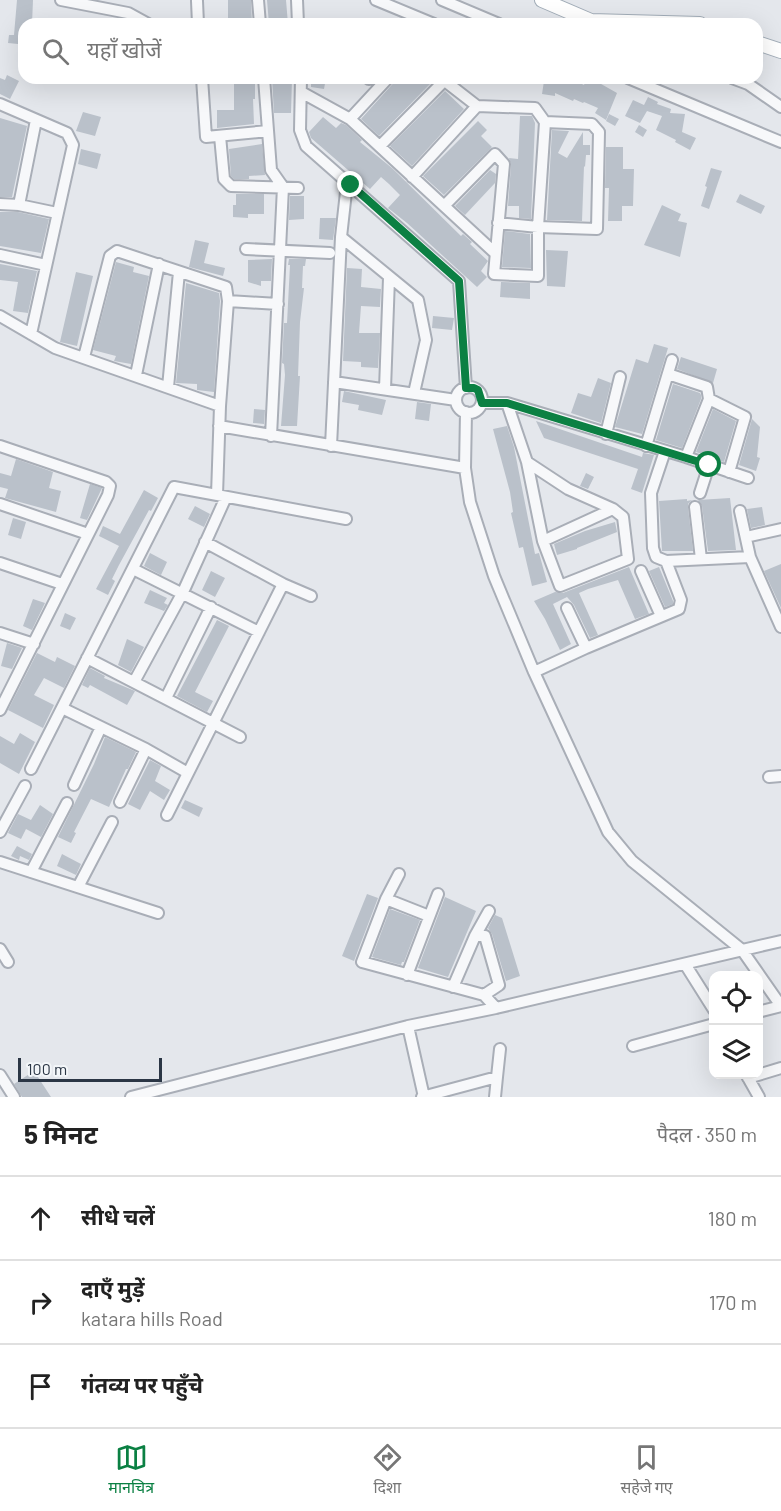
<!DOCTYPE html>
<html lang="hi">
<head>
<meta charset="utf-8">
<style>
	:root { --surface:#fff; --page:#f6f6f6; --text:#222; --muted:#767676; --line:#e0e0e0; --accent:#0b8043 }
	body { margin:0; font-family:Barlow,"Noto Sans Devanagari",sans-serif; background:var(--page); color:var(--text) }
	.controls { position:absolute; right:18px; bottom:18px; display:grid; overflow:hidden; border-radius:12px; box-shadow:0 6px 24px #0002 }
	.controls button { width:54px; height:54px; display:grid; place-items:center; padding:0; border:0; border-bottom:2px solid var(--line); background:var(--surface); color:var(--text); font:30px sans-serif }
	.scale { position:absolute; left:18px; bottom:15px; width:144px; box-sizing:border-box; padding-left:6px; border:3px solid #2b3645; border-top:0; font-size:16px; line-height:21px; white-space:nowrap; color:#2b3645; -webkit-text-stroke:4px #f3f6f9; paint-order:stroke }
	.stop { position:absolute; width:18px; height:18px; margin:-14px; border:4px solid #0b8043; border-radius:50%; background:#fff }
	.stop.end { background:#0b8043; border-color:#fff; box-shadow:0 2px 6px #0008 }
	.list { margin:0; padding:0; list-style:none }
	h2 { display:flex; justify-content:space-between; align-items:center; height:78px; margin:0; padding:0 24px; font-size:26px }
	h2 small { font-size:20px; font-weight:400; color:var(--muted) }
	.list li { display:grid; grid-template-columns:39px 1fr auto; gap:18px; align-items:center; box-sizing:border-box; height:84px; padding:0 24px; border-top:2px solid var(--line) }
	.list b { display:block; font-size:22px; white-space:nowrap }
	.list p { margin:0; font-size:20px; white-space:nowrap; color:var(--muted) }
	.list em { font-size:20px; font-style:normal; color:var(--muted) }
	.icon { flex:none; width:33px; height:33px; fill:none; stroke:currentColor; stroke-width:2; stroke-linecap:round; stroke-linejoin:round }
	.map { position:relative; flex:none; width:781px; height:1097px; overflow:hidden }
	.search { position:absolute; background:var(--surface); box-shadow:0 6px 24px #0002; left:18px; right:18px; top:18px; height:66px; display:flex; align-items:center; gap:15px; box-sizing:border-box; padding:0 21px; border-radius:18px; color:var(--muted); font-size:22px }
	.sheet { height:330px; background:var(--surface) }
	nav { display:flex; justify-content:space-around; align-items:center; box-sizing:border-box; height:84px; border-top:2px solid var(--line); background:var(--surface); font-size:16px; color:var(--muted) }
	nav a { display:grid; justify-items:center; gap:3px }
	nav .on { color:var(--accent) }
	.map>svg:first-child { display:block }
	.building { fill:#bac1ca }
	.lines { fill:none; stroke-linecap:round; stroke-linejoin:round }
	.minor-casing { stroke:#a9aeb7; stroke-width:14 }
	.major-casing { stroke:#a2adb8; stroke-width:16 }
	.minor { stroke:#f7f8fa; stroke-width:10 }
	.major { stroke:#fff; stroke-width:14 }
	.route { stroke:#0b8043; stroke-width:8 }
</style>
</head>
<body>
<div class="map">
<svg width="781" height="1097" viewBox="0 0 781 1097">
	<rect width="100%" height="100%" fill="#e4e7ec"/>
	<path class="building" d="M17,0H33L32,24H24V37H19L18,44L8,43L9,35H14Z
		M228,0H251L252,24H228Z
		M267,0H286L288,24H269Z
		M7,75L19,81L10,99L0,94V78L5,80Z
		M234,78H255V99H253L254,124L217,128V110H234Z
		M272,78H292L291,113H274Z
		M311,78H326L324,89L311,87Z
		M398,78H430L433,81L379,136L361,119Z
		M549,78H569L584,85L587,78H595L594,80L617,93L606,120L595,113L598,108L584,102L583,103L574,99L573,101L555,93V96L542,94L544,81L548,82Z
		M445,91L464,109L412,166L390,146Z
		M648,97L658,102L657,104L671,109L670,113L685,114L682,132L696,138L690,150L675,142L676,140L656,130L662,116L647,111L640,123L625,116L633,100L644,105Z
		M83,112L101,117L95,136L76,131Z
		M609,114L619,119L615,126L606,121Z
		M520,116H532L535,123L531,219L519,218V206H508L511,165L509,158L518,159Z
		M323,117L336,128L341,123L346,125L362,140L360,142L392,168L461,236L463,234L472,242L470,244L488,261L481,271L487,277L477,287L407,223L388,208L400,195L389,184L381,177L370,189L311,138L309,132Z
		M0,118L27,126L12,197H0Z
		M478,121L487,130L481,136L492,147L444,195L423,176Z
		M639,125L647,130L643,137L635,132Z
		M552,130L569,131L558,153L567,158L583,132V145H590V155H586L585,167L584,166L582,221L547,220Z
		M262,144L265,175L249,176V179H234L231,176L229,149Z
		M606,147H623V169H634L633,206H622V221H608L609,188H605Z
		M81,149L101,154L97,169L78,164Z
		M711,168L722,171L709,209L701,206L707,187L705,186Z
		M490,170L496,174L495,183L465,215L455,206Z
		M236,194H264V214H248V218L233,217V205H236Z
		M740,194L765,206L761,214L736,202Z
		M290,196H304V219L289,220Z
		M662,205L681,214L678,221L687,223L680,257L644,245Z
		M0,212H18L49,219L41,253L0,246Z
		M320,218H336L333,240L319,239Z
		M505,231L530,234L531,268L502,267Z
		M195,240L209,243L204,263L225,268L223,276L189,267Z
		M546,250L568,251L565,287L547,286Z
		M272,259L271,281H261V286L248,282V260Z
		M289,259H306L305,266H303L302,288H304L300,322L298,376H300L297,426H281L285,375L284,364L282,363L284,323H287L290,265H288Z
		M116,262L134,267L133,272L149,276L131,364L114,361L116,356L93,350Z
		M0,264L37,271L28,313L13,311L18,282L0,280Z
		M347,268L362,269L361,287L381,289L380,307L361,306L359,333H380L378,368L361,367V362L343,361Z
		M76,272L93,276L77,346L60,342Z
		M501,282L530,283V299L500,297Z
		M186,283L219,293L220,301L214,392L197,390V384L176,383Z
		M433,316L454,318L452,330L432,328Z
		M654,344L668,348L642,434L615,427L636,359L648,363Z
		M681,357L717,369L713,383L677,369Z
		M598,378L611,383L601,423L571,413L578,393L591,397Z
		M673,384L700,393L701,395V399L682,448L656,440Z
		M344,391L386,400L382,415L358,410L359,405L342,402Z
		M417,402L431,404L429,421L415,419Z
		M254,409L265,410L264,424L253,423Z
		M713,409L736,421L724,462L696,452Z
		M752,419L760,427L757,457L760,458L756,471L739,465Z
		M536,421L642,457L643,453L654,455L642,493L631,489L638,469L544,438Z
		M507,426L514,447L535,554L539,553L547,582L532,586L523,547L519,548L511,513L513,512L510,492L493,429Z
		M16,459L53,472L49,488L61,491L56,512L5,498L8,489L0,487V473L11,476Z
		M586,473L594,477L588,489L580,486Z
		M90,484L102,488L87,520L80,518Z
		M144,490L158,498L151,511L149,510L119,565L112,579L115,581L108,595L96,589L119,546L99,536L103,526L120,534Z
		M730,498L736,550L708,551L702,506L698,500Z
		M687,499V501L692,500L688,504V508L693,551H662L659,501Z
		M195,506L210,514L204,527L188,519Z
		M762,507L765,525L751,528L747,509Z
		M13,518L26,522L21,539L8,535Z
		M615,522L617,532L577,548V549L557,555L554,544L585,531Z
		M150,553L167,562L161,575L144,566Z
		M781,564V608L764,571Z
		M629,567L649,614L635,619L618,580L588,589L579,593L598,635L590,638L574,605L567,597L553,604L571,644L560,650L545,619L534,601L555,592L563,593Z
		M659,567L673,601V604L665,607L649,571Z
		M211,571L225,578L215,597L202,590Z
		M150,590L167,598L164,603L168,605L164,611L144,603Z
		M33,599L45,603L32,630L23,626Z
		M65,613L76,618L70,630L60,626Z
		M217,620L229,626L195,692L213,701L207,712L177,696Z
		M127,639L144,647L131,672L118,665Z
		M7,643L22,648L12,669L1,666Z
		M37,653L55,662L57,657L75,666L64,688L44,678L34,695L54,705L43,728L8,710Z
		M90,668L105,676L104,678L135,691L127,705L90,685L88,688L82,685Z
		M20,733L35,742L19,774L0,763V736L14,744Z
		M105,737L136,752L128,769H126L109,807L91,799L74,832L76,833L71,843L58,837L94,764Z
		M150,760L161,766L155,781L170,790L164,800L150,791L140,810L128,804Z
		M185,800L203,808L199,817L181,808Z
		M40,805L53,814L41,837L26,829L21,839L8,833L18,814L31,820Z
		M17,846L32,854L29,860L20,856L19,860L11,856Z
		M62,854L81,864L76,875L57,866Z
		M367,894L378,898L354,961L342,956Z
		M445,897L476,911L448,977L418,968Z
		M390,909L420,920L404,962H402L401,965L372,957Z
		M495,915L502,918L520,976L506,981L492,934L488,928Z
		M34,1071L51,1097H22L14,1084Z"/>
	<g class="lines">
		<g class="minor-casing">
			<path id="minor" d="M61,0L128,13L148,24
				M258,0L260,24
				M297,0L298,24
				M376,0L434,24
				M442,0L499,24
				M197,1L198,24
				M202,78L206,137L268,131
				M264,78L271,170L283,187L271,436
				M301,78L300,130L306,146L459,281L466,388
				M441,78L477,106L535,108L545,122L538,227V276L494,274L504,164L495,154L444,206
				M628,78L781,142
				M732,78L748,84L781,107
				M369,79V78
				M301,92L350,119L495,253
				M0,104L67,133L73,145L31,334
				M350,119L388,78
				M36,120L19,205L57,213
				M220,136L224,179L231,186L298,188
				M380,146L444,81
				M412,177L477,106
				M0,204L19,205
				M498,223L538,227L597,229L599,132L592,124L545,122
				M341,237L418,300L426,340L414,393
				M246,249L330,253
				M0,255L46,265
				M228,301L278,304
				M0,316L55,348L220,406
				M84,357L110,256L117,251L226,287L228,301L220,406L217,495
				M668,374L707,387L709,399L686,457
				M136,375L159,264
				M334,382L456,400
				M168,387L179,272
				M456 400a13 13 0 1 1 26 0a13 13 0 1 1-26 0Z
				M385,389L389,278
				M709,399L745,417L729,472
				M482,403H507L686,457L748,478
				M507,403L527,462L543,541L560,586L628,559L623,517L613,509L568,489L527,462
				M466,412L465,468L470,502L494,576L534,672L608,832L632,861L742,950L781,1006
				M219,426L465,468
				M606,434L620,377
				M0,446L106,482L110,486L108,495L0,710
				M331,446L341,237L346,192L351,185
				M646,446L672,360
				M665,451L651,493L653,548L656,557L666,561
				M700,493L709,465
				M0,504L88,534
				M695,507L701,559
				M740,511L750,557L781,627
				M746,537L781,529
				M543,541L613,509
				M205,542L283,584L311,596
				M0,563L62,584
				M133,569L259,632
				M641,571L661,616
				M567,608L586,648
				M0,633L34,644
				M87,658L240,737
				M534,672L586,648L679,609L681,600L666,561L750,557
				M134,682L183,592L226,497
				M166,698L211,607
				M62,708L146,749L188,773
				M31,769L174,487L346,519
				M769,777L781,776
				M74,785L101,727
				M120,802L146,749
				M167,815L283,584
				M0,832L25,786
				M0,862L158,913
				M31,872L67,803
				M399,874L386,899L362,962L484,995L496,1008
				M78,887L112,822
				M386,899L429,916
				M475,936H485L499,985L484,995
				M0,949L8,962
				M685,964L714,1010
				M407,975L438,894
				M453,987L475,936L489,911
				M758,1012L781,1006
				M408,1026L424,1097
				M633,1046L714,1024
				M746,1074L759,1097
				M0,1075L14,1097
				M497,1077L500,1049
				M748,1078L781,1068
				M131,1097L408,1026L496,1008L781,941
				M422,1097L497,1077L495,1097"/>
		</g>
		<g class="major-casing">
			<path id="major" d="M542,0L591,21L700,24
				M757,43L781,51"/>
		</g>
		<use href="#minor" class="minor"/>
		<use href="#major" class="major"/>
	</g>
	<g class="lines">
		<path class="route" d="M351,185L459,281L466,388H474L478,390L482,403H507L709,465"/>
	</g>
</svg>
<div class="controls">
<button><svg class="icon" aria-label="locate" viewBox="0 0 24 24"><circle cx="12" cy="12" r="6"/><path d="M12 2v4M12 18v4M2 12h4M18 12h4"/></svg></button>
<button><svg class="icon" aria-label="layers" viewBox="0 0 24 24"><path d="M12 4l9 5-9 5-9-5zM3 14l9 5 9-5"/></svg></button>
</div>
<div class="scale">100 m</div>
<div class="stop" style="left:709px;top:465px"></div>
<div class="stop end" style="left:351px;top:185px"></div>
<div class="search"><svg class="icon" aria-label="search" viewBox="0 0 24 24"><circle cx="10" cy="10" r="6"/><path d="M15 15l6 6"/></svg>यहाँ खोजें</div>
</div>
<section class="sheet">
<h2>5 मिनट<small>पैदल · 350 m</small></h2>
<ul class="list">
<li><svg class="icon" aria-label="ahead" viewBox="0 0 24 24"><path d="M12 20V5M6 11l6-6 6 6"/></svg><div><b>सीधे चलें</b></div><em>180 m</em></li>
<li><svg class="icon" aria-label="right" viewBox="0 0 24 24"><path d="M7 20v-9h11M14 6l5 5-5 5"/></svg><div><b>दाएँ मुड़ें</b><p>katara hills Road</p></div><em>170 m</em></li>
<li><svg class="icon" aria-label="arrive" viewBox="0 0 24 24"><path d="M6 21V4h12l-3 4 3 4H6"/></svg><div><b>गंतव्य पर पहुँचे</b></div></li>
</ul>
</section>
<nav>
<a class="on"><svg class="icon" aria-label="map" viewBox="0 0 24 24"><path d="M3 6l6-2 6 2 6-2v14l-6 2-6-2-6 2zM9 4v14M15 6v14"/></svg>मानचित्र</a>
<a><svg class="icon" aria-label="directions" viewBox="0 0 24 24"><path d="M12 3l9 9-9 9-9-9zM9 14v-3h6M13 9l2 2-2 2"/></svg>दिशा</a>
<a><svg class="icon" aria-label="saved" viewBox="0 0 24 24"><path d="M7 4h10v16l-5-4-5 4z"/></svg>सहेजे गए</a>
</nav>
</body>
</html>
